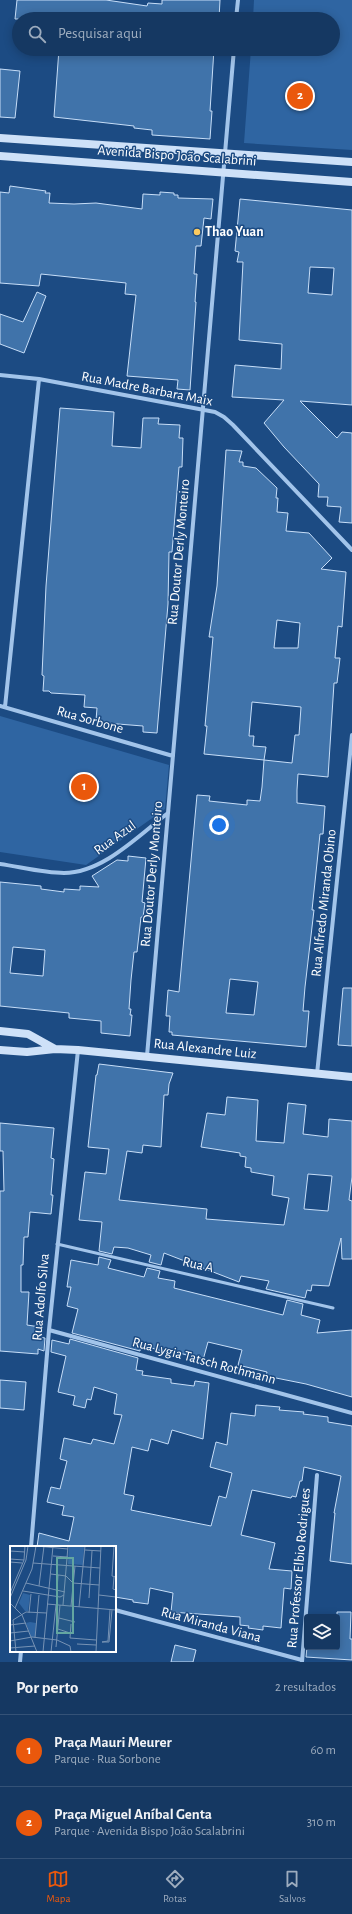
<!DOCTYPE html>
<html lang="pt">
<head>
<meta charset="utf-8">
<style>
	:root { --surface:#153862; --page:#1e3f68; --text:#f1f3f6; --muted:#9dacbe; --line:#345277; --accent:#ea580c }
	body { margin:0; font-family:"Alegreya Sans",sans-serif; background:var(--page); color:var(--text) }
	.controls { position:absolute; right:12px; bottom:12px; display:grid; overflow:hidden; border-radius:4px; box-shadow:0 2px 10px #0003 }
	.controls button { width:36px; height:36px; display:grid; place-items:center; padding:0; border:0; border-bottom:1px solid var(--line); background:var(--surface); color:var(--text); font:20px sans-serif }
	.you { position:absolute; left:219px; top:825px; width:14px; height:14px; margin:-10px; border:3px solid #fff; border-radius:50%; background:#1a73e8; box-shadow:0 0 0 6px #1a73e833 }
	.badge { display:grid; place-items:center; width:26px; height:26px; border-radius:50%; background:var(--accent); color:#fff; font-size:13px; font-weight:700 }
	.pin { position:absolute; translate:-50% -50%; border:2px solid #fff; box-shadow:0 1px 4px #0006 }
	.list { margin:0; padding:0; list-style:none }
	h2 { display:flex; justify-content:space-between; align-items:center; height:52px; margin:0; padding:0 16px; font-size:17px }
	h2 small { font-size:13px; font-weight:400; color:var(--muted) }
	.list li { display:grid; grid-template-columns:26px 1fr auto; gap:12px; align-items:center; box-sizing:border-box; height:72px; padding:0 16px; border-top:1px solid var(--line) }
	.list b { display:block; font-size:15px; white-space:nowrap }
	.list p { margin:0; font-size:13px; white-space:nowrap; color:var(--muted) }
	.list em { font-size:13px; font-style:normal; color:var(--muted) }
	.icon { flex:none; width:22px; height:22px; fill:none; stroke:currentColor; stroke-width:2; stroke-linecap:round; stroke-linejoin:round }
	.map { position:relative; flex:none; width:352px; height:1662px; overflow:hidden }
	.search { position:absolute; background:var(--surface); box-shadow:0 2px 10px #0003; left:12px; right:12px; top:12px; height:44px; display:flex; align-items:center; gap:10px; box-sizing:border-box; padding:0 14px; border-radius:22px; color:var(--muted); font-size:15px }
	.sheet { height:196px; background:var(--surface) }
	nav { display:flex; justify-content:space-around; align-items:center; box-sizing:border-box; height:56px; border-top:1px solid var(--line); background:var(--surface); font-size:11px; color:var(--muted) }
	nav a { display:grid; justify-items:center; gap:2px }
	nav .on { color:var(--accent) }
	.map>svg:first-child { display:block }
	.green { fill:#2f65a2 }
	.building { fill:#4073aa; stroke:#c7def8; fill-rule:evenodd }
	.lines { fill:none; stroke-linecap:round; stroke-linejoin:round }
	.lane { stroke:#a2c4ea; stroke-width:3 }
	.street { stroke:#a2c4ea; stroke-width:4 }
	.secondary { stroke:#cee1f8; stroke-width:8 }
	.poi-dot { fill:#fbca5f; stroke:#1c4b83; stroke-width:1.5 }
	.labels { text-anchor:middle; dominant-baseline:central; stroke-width:3; stroke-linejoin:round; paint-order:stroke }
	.street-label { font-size:14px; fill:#fff; stroke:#1c4b83 }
	.poi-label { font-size:14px; font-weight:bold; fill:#fff; stroke:#1c4b83; text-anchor:start }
	.inset-road { fill:none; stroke:#7793b5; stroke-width:1 }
	.view { fill:#63a6a1; fill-opacity:0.15; stroke:#63a6a1; stroke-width:2 }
	.inset-edge { fill:none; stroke:#fff; stroke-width:2 }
</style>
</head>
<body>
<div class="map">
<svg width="352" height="1662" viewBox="0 0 352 1662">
	<rect width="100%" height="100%" fill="#1c4b83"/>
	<path class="green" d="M254,0H352V150L244,143L251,49H333V19H253Z
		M0,716L169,765L165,809L86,865L0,852Z"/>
	<path class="building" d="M17,0H106L147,6L148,3L162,4V0H220L219,19H15Z
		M59,49H125V52L143,53L148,49H214L210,111H212L210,139L152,135V130L134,128V126L54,117Z
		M0,69L20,71L15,118L0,117Z
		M10,186L46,191L45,193H50L49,203L74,204L96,203L142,209L143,194L160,195V192L174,193V195H178V198L213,199L211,219L204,218L201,246H196L194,274H197L195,302H196L190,390L177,389L178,380L127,376L136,295L125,294L126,283L41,274L39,286L0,283V192L9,193Z
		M240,199L352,210V405L300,401L337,438L342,432L352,433V523L339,522L341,507L327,506L328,497H318L319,484L284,447L264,423L284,400L232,397L235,365L281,369L282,344L239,340L243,262H237L239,252L235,251ZM310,267L334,268L332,295L308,293Z
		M37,292L46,296L24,353L0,344V314L23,322Z
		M60,408L114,412L112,446L141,448L143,418H159L158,424L180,425L179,438H183L182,467H179L172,552H169L168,604L157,733L143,732V726L105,723L96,720L97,708L84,707L85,695L51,693L49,691H43L44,676L42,675L46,586Z
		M226,450L242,451L239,462H243V466L256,468L277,488L276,498H278L277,512L288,513L286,531L309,533L332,558L321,569L346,572L342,627L338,626L335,658H340L337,683H334L328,777L298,774L297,790V803L325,806L323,834H320L317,863L312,910H314L305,987L303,1011H309L306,1047L172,1035V1032H169L170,1016H166L168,990L179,992L197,795L210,796L209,801L247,805V800L260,801L262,787L264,760L204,754L207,726H205L213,637H209L217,586ZM277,620L300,623L298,648H274ZM252,702L301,707L299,735H295L292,763L264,760L266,747L253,746L254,736H249ZM230,979L258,982L254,1015L226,1013Z
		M128,856L146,858L142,902L145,903L143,917H141L137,952H134L131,980L129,1009H131L130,1015H132L130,1036L101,1033V1021L69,1018V1013L0,1006V882L41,886V889L64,892V889L80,890V886L99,887L92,876L117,860L128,861ZM13,947L45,950L43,976L10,973Z
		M343,988H352V1046L338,1045Z
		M99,1064L173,1073L169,1084L168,1095H164L161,1147L143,1145L142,1153L127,1151L119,1200L207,1209L206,1219L284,1225L289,1198L272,1195L274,1176L251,1172V1168L245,1167L246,1157L240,1156V1153L201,1147L207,1113L225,1115L227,1097L258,1100L256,1141L284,1143L288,1103L306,1105L303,1134L328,1137L329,1119L352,1121V1177L349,1200L352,1201V1259H342L341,1238L329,1286L312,1285L311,1291L307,1290L305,1298L266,1289L269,1281L241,1276L239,1282L164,1253L161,1265L149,1262L151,1255L128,1248L114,1247L112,1254L99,1251L102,1222L79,1220L85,1172L106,1174L109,1149L88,1147L96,1075H97ZM308,1174L332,1176L328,1211L304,1209Z
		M0,1123L54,1128L51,1158L54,1159L51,1195H53L51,1214L30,1212L28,1237H24L23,1265H21V1292H29L27,1325L40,1327L39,1337L45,1338L44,1351L38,1349V1354L0,1351V1191H4L3,1151H0Z
		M99,1257L111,1260L108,1268L144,1277L147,1268L160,1271L158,1278L175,1281L174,1288L283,1315L287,1300L303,1304L301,1315L320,1320L317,1333L352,1330V1397L306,1384L266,1376L267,1372L238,1365L242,1350L208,1342L203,1360L170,1350L169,1353L141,1345L140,1351L72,1333L78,1309L67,1306L71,1287H67L71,1260L98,1265Z
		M70,1339L138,1358L136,1370L143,1371L142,1375L171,1379V1383L194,1386L195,1381L209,1383L203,1439L172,1430L168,1444L151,1439L148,1451L132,1447L124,1494L134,1496L131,1510L211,1526L219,1496L226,1498L232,1473L210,1467L216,1442L227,1445L231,1413L255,1416L256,1405L280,1407L279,1410L304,1412L303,1414L328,1417V1422L352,1426V1564L330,1561L335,1513H334L341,1476L304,1467L302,1481H300L296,1497L292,1496L291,1498L252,1490L241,1535L275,1543L269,1569L292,1571L291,1589L284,1588L281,1628L263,1626V1630L248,1628L249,1626L240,1625V1617L171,1612L173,1593L150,1588L148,1604L133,1602V1600L115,1597V1547H37L39,1533L69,1541L74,1517L62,1515L64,1506L47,1502L51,1487L60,1489L67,1461L60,1459L64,1438L91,1444L93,1439L114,1444L122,1415L114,1414L117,1394L94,1387L91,1400L87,1399L85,1408L73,1405L75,1396L58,1392L66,1356L51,1352L52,1340L69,1344Z
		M0,1380L26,1382L24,1410L0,1408Z
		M337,1612H351L350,1639H352V1660L306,1657L307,1647H337Z
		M175,1645L196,1650L193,1662H171Z"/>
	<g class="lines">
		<path class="lane" d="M57,1244L333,1308"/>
		<path class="street" d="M236,19L238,0
			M0,375L39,379L215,412L224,417L233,425L352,550
			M0,706L173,756
			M5,707L39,379
			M0,864C21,867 43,873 64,873C103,873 139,835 168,813
			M147,1056L234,49
			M317,1074L352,735
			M49,1330L352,1413
			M31,1547L49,1330L78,1050
			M115,1610L302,1660
			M20,1662L21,1651
			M302,1662L317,1475"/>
		<path class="secondary" d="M0,138L352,162
			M0,156L352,182
			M0,1031L28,1034L55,1049
			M0,1050L27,1052L55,1049L78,1050L352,1077"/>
	</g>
	<circle class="poi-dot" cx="197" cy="232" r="4"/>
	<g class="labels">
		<g class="street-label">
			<text transform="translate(177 156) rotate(4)">Avenida Bispo João Scalabrini</text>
			<text transform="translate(147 389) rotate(11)">Rua Madre Barbara Maix</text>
			<text transform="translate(179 552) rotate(-85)">Rua Doutor Derly Monteiro</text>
			<text transform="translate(90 720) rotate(16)">Rua Sorbone</text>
			<text transform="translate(115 838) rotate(-36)">Rua Azul</text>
			<text transform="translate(152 874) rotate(-85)">Rua Doutor Derly Monteiro</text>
			<text transform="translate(324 903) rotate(-84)">Rua Alfredo Miranda Obino</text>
			<text transform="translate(205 1049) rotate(6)">Rua Alexandre Luiz</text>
			<text transform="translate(198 1265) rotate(13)">Rua A</text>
			<text transform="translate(41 1297) rotate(-85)">Rua Adolfo Silva</text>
			<text transform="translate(204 1361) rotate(15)">Rua Lygia Tatsch Rothmann</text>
			<text transform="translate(299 1568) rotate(-85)">Rua Professor Elbio Rodrigues</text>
			<text transform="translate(211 1625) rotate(15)">Rua Miranda Viana</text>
		</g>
		<g class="poi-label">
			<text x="205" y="232">Thao Yuan</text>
		</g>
	</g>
	<g transform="translate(10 1546)">
		<rect width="106" height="106" fill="#1c4b83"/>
		<path d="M59,0H74L73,19L58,18ZM13,47L20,49L18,65H15L9,57ZM20,76L26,77L25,91H21L16,77Z" fill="#2f65a2"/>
		<path class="inset-road" d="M26,0L58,3M104,0L102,30L106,31M75,4L91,5M0,5L15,6M43,10L58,11M0,13L14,14M0,16L12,17M23,17L90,22M41,28L56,30L63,37L89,39M104,31L103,43L106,44M16,37L55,46M29,40L34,0M47,44L48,29M13,45L50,51L54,49M0,47L14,14L15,0M89,49L106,51M0,52L16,14L18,0M79,52L82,5M0,57L12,69L27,106M37,58L106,64M53,59L58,0M61,60L65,20M69,61L75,0M5,62L22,23L26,0M100,64L98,95L92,96H99L102,64M19,67L21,48M49,72L65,76M61,78L60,92L86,94M0,79L16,77M48,83L60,87M0,87L19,85M25,92L29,49M47,94L60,100L61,106M0,95L22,91L47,94M67,98L86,99M46,101L50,59M0,102L25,100M6,106L3,74L16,66L37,67M33,106L43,0M41,106L46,59M86,106L91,0"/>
		<path class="view" d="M47,12H63V87H47Z"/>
		<rect width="106" height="106" class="inset-edge"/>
	</g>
</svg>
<div class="controls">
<button><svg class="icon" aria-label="layers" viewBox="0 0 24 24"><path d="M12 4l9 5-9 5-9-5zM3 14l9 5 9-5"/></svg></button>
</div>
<div class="you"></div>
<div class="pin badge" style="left:84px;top:787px">1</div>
<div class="pin badge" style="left:300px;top:96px">2</div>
<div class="search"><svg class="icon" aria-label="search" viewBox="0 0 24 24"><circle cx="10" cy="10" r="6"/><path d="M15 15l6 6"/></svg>Pesquisar aqui</div>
</div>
<section class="sheet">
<h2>Por perto<small>2 resultados</small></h2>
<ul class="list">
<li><span class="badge">1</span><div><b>Praça Mauri Meurer</b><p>Parque · Rua Sorbone</p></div><em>60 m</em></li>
<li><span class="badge">2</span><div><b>Praça Miguel Aníbal Genta</b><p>Parque · Avenida Bispo João Scalabrini</p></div><em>310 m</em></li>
</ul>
</section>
<nav>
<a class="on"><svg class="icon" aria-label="map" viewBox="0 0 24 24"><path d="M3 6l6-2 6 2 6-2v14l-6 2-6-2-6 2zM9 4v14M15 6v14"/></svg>Mapa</a>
<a><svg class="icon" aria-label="directions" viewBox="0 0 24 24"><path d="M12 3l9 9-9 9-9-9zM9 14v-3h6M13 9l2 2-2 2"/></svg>Rotas</a>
<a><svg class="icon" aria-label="saved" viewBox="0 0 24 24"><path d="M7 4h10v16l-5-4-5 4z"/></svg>Salvos</a>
</nav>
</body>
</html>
